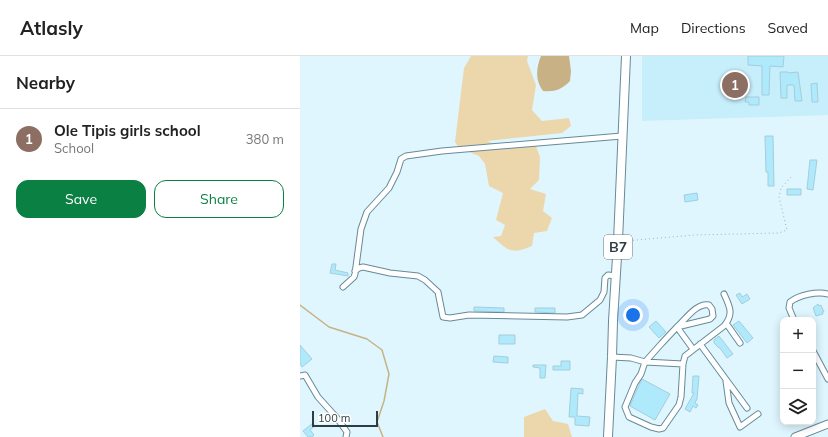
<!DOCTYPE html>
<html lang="en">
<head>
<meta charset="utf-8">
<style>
	:root { --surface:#fff; --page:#f6f6f6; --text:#222; --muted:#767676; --line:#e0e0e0; --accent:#0b8043 }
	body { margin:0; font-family:Mulish,sans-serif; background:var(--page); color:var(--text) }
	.controls { position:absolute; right:12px; bottom:12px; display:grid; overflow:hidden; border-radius:8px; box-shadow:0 2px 10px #0003 }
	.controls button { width:36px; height:36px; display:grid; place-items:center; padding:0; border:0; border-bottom:1px solid var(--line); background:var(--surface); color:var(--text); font:20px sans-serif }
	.scale { position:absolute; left:12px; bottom:10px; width:66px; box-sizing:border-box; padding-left:4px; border:2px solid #2d3d42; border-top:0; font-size:11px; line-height:14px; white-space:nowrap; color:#2d3d42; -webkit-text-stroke:3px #fff; paint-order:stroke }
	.you { position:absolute; left:333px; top:259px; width:14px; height:14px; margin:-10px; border:3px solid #fff; border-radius:50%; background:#1a73e8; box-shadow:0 0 0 6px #1a73e833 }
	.badge { display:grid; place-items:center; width:26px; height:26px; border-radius:50%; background:var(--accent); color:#fff; font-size:13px; font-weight:700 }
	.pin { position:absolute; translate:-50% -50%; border:2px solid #fff; box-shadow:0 1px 4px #0006 }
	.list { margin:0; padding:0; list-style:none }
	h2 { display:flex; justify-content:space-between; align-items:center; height:52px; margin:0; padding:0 16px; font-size:17px }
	h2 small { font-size:13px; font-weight:400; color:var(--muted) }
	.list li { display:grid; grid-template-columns:26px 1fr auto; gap:12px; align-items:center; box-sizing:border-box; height:60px; padding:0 16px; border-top:1px solid var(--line) }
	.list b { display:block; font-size:15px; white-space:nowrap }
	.list p { margin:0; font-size:13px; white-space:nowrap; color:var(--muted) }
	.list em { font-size:13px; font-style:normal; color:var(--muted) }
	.actions { display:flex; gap:8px; padding:12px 16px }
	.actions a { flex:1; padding:9px 0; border:1px solid var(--accent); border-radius:12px; text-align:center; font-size:14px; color:var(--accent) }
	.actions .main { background:var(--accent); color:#fff }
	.icon { flex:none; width:22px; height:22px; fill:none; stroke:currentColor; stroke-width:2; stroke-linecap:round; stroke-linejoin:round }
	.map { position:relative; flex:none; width:528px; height:381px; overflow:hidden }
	header { display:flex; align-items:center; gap:24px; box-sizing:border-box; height:56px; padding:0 20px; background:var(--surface); border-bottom:1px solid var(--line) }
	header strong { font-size:19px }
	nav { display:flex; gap:22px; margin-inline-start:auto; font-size:14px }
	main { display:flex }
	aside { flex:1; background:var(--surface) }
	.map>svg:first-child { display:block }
	.built { fill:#c7eefb }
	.green { fill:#ecd7ac }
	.water { fill:#c8b285 }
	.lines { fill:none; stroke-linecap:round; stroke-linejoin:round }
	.stream { stroke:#c8b285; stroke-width:1.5 }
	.building { fill:#aee9fc; stroke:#a6cdda }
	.minor-casing { stroke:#668a97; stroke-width:7 }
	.major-casing { stroke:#668a97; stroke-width:9 }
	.highway-casing { stroke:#668a97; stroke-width:10 }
	.path { stroke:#9cb0b8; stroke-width:1; stroke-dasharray:1 3; stroke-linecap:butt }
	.minor { stroke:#fff; stroke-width:5 }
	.major { stroke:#fff; stroke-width:7 }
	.highway { stroke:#fff; stroke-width:8 }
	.labels { text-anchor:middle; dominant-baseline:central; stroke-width:3.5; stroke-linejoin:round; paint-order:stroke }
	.shield { fill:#fff; stroke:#6c777b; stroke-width:1 }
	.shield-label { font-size:14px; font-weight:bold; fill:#2d3d42 }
</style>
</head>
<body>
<header>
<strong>Atlasly</strong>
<nav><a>Map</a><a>Directions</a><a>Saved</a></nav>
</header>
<main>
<aside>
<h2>Nearby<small></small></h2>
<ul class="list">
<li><span class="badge" style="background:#8d6e63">1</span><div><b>Ole Tipis girls school</b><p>School</p></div><em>380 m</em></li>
</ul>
<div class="actions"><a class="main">Save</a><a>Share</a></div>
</aside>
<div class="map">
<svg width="528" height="381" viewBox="0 0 528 381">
	<rect width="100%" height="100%" fill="#dff6ff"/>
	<path class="built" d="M342,0H528V59L342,65Z"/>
	<path class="green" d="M171,0H228L227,5L236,29L232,54L242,65L269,62L271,70L262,77L187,85L197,89L234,85L240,101L239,124L230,133L246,138L243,155L252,162L247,175L234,177L232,190C212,199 208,195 193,181L201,180L205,169L196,164L203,137L189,130L185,108L179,100L159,92L155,86L164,12Z
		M245,353L253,365L268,368L272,381H224V361Z"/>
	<path class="water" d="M241,0H269L271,15L270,25C261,34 255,36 243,35C235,25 236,12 241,0Z"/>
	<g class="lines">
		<path class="stream" d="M0,249L29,271L67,283L82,294L89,318L84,345L77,366L83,381"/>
	</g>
	<path class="building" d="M448,0H484L483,11L470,10L469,39H462V10L448,9Z
		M480,16H488V17L498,16L502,45H495L494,29H487V42H481Z
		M517,27L518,46H512L511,28Z
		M446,41H459V49H449V46H445Z
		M465,80H473L474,130H468V116H466Z
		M510,104H517L513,134L507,133Z
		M487,133H501V139H487Z
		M397,137L398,144L385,146L384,139Z
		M32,208H36L35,214L48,217V220L30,217Z
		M440,237L442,241L447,238L450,243L442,248L436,239Z
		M518,248L519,250L521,249L524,256H522L523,258L516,260L513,252Z
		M174,251L204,252V256L174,255Z
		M235,252H255V257L235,256Z
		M356,265L366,276L359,282L349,271Z
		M439,265L453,282L447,287L433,269Z
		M199,279H215V288H199Z
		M419,280L433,298L427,302L420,292H419L414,287V284Z
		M0,289L12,303L2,311L0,308Z
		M194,300L208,301V307L193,306Z
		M261,305H270V314H253V310H261Z
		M233,309H246L245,322H240V312L233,311Z
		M393,320H399L397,343L395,347L398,349L396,352L393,350L390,356L385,353L394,337H392Z
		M342,323L370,338L355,364L330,350L339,329Z
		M271,332L283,333V338L278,337L277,360L290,361L289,370L275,369V361H269Z
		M13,367L15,370L10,374L14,379L12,381H8L3,375Z"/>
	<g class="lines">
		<g class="minor-casing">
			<path id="minor" d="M55,215L59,212L63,211L90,217L118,220L125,224L138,236L143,261L150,262L169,259L267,261L282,259L300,244L304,236L305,222L308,219L316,220
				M43,231L54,221L55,218L61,173L67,156L89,132L97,116L101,103L106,100L142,95L322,80
				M494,264L489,252L490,246C499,239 517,235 528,238
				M426,267L440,287
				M400,288L447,352
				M513,295L528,323
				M312,301L331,302L345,306L383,308L385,300L424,270C434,258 430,251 424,238
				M383,308L381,341L379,349L363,372L359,373L351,371L329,361L325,351L335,327L341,318L345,306L362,287L377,271L410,263L413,260L412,253L409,249C397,246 385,264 377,271L393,293
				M0,320L5,319L18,341L37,362L47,376L46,381
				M426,325L429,347L440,371L458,358"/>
		</g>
		<g class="major-casing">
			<path id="major" d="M495,381L528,368"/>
		</g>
		<g class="highway-casing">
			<path id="highway" d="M308,381L312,301L313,265L318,185L326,0"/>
		</g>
		<path class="path" d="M325,185L394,179L479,177L487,174L479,141L481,132L491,121"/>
		<use href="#minor" class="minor"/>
		<use href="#major" class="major"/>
		<use href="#highway" class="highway"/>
	</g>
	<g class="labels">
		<rect class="shield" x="304" y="179" width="28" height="24" rx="3"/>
		<g class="shield-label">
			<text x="318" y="191">B7</text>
		</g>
	</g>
</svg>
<div class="controls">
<button>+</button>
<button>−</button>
<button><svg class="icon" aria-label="layers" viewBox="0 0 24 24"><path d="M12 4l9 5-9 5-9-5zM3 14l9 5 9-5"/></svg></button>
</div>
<div class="scale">100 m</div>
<div class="you"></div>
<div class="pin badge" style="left:435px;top:29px;background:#8d6e63">1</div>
</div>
</main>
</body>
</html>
